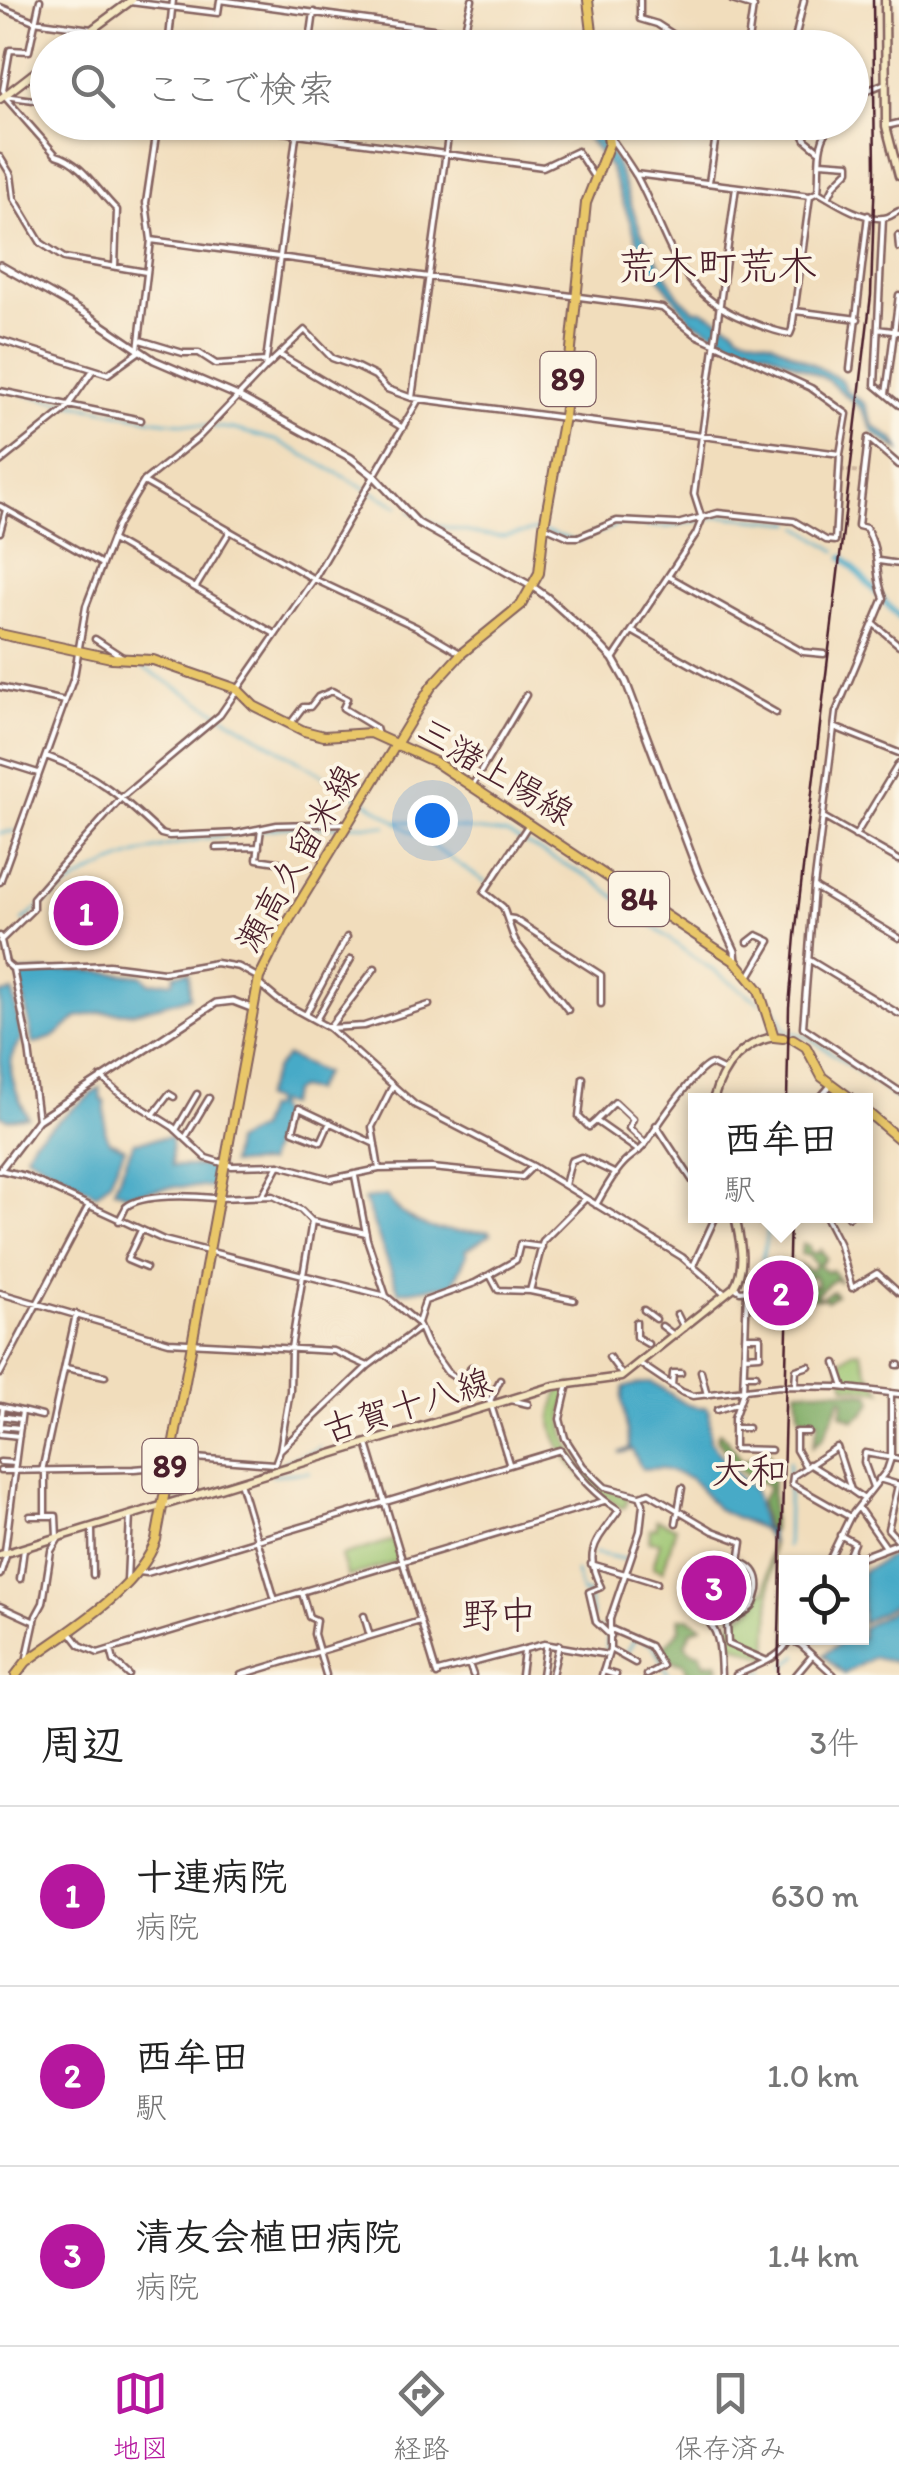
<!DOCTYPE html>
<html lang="ja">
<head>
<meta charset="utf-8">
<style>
	:root { --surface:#fff; --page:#f6f6f6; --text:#222; --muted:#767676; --line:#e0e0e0; --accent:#b5179e }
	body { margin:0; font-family:Itim,"Klee One",sans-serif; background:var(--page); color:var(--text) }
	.controls { position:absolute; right:30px; bottom:30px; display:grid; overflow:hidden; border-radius:0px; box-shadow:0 2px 8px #0004 }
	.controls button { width:90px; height:90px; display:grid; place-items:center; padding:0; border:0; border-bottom:2px solid var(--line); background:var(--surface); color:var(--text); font:50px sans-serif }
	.you { position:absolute; left:432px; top:820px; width:35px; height:35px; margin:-25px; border:8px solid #fff; border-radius:50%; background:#1a73e8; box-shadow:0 0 0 15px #1a73e833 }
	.badge { display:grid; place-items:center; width:65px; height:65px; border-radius:50%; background:var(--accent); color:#fff; font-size:32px; font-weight:700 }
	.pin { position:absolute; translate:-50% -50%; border:5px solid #fff; box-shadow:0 2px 10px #0006 }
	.popup { position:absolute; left:688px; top:1093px; width:185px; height:130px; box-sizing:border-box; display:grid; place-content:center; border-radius:0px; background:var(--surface); filter:drop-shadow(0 2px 8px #0005); font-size:32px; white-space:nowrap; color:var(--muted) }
	.popup b { font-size:38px; color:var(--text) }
	.popup::after { content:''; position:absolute; left:50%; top:100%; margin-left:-20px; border:20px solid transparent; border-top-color:var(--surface) }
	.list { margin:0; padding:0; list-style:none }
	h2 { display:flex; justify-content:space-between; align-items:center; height:130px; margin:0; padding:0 40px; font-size:42px }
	h2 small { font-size:32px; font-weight:400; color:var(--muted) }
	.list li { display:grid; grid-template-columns:65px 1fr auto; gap:30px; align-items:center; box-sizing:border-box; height:180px; padding:0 40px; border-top:2px solid var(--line) }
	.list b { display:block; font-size:38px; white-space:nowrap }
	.list p { margin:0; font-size:32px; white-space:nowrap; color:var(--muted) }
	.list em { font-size:32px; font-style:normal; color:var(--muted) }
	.icon { flex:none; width:55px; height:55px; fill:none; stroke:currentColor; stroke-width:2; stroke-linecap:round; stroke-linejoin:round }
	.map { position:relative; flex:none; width:899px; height:1675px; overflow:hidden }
	.search { position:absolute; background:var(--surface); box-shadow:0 2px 8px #0004; left:30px; right:30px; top:30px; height:110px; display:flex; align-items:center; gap:25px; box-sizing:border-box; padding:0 35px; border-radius:55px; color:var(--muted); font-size:38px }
	.sheet { height:670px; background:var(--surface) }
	nav { display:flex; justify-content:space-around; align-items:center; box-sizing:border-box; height:140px; border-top:2px solid var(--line); background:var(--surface); font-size:28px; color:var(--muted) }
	nav a { display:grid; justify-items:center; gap:5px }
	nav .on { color:var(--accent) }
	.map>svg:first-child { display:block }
	.green { fill:#9cc571; stroke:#73724e; stroke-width:2.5 }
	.forest { fill:#7daa63; stroke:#646447; stroke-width:2.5 }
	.water { fill:#47aac7; stroke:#486479; stroke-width:2.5 }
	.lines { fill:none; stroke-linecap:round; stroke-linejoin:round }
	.stream { stroke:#47aac7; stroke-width:2.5 }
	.river { stroke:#47aac7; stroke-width:6 }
	.minor-tunnel { stroke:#d0b79f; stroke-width:4; stroke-dasharray:4 2; stroke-linecap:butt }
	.minor-casing { stroke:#84625e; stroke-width:9 }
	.tertiary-casing { stroke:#84625e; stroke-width:10 }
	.secondary-casing { stroke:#84625e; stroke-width:11 }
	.primary-casing { stroke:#84625e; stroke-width:12 }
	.minor { stroke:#fff; stroke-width:4 }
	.tertiary { stroke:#fff; stroke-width:5 }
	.secondary { stroke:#f6e9c3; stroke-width:6 }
	.primary { stroke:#e9c769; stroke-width:8 }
	.rail { stroke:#4a1f2b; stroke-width:2.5 }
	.labels { text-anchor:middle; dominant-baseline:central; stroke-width:8; stroke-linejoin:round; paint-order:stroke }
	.shield { fill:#fcf5e5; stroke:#7f5f63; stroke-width:2.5 }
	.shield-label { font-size:32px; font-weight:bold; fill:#4a1f2b }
	.street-label { font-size:35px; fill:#4a1f2b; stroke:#fcf5e5 }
	.neighbourhood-label { font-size:38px; fill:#4a1f2b; stroke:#fcf5e5 }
	.quarter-label { font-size:40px; fill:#4a1f2b; stroke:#fcf5e5 }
</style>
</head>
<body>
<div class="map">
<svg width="899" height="1675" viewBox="0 0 899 1675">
	<rect width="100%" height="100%" fill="#fcf5e5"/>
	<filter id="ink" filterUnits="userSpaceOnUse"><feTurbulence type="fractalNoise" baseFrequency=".01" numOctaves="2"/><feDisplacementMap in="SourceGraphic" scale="20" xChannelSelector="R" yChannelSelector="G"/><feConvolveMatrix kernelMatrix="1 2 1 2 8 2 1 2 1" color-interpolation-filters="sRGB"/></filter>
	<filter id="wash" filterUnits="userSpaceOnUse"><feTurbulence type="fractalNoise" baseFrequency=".0048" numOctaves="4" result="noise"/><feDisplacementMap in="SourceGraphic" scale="40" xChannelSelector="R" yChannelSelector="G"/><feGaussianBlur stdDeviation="2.25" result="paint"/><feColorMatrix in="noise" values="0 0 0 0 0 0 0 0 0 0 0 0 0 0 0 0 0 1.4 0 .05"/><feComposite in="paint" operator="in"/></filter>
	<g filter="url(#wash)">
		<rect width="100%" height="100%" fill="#f1ddbc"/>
		<path class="green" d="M860,1351L869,1374L882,1391L845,1386L839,1362L852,1352Z
			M573,1384C568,1396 562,1409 563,1422C564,1451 599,1493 627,1496L626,1506L622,1508C594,1491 553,1454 552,1419C552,1408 557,1397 561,1387Z
			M197,1460L194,1483L201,1485V1491L169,1501L173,1467Z
			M656,1520L676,1527L663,1571L653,1567L660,1542L649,1541L650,1529L656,1528Z
			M393,1540L400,1561L348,1577L341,1556Z
			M770,1544L772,1545L768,1658L729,1643L728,1625L753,1607L759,1591H766Z"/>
		<path class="forest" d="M802,1244L809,1246L810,1252L818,1253L821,1249L826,1258L819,1266L827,1272L832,1270L840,1282L835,1279L816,1294L819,1298L833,1291L836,1295L827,1301L824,1298L802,1299V1295H809L803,1284L818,1286L814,1275L804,1280L799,1265L811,1271L816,1264L809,1256L801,1254Z
			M797,1390H836L870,1394L872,1401L864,1413L854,1420L841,1414L844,1400L841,1398L823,1438L813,1446L819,1421H806L799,1415Z
			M719,1432C723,1433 739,1456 742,1461L769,1451L773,1470L772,1531L766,1528L760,1501L768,1489L767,1485L741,1471L717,1439Z
			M679,1618H689L702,1626L691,1631L685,1644L690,1650L700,1653L705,1664L717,1662L719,1668L711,1672V1675H688L684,1663C674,1662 664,1661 659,1652L680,1629Z"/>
		<path class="water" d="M576,123H589L615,160L641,232L679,296L694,310H702L734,327L739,333L772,342L841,380L846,390L865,404L873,425L895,441L899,450L874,433L861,408L826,379L768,351L732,341L691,320L644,258L610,168Z
			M82,970L143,976L149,983L173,981L175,974L189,972L190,997L132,1013L102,1012L78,1017L54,1037L33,1044L19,973Z
			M13,992L22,1040C0,1061 16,1092 28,1117L8,1119L0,1115V994Z
			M287,1056L324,1073L313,1091L298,1088L292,1092L287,1105L277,1102L276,1109L282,1116L267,1163L230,1164L234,1142L258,1129L266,1108H271L273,1101L263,1098L275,1069Z
			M100,1088L101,1099L105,1102V1130L109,1141L125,1148L110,1181L96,1194L26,1154L33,1140Z
			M171,1137L172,1166H219L215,1187H173L127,1194L114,1189L134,1142Z
			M387,1196C411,1233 450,1233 489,1231L491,1234L465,1250L467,1254L453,1284L399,1292L364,1199Z
			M651,1382C672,1392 681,1409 706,1407L709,1410L710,1441L735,1473L754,1489L763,1527L770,1532L772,1544L762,1529L717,1509L690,1478L660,1468L642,1469L632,1450L619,1453L630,1448L622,1400L624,1387Z
			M899,1552V1602L862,1623V1572Z
			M899,1606V1663L874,1657L844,1674L823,1655L847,1638H862V1628Z"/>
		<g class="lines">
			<path class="stream" d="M23,394L155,420L233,429L278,441L398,506
				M410,511L440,526L483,535L503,537L538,530L577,541L620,524L668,527L720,516L793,523
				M800,527L836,551
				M136,663L367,802L485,882
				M399,821L507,834L592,879L685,951L759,1002
				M349,825L386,826
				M0,833L15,831
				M23,921C101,849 179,841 279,828C300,826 321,828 341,826
				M766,1006L776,1010L785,1030L810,1038L899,1100
				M762,1260L770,1216
				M285,1462C297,1455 309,1455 320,1447
				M272,1475L310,1472
				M787,1547L789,1462
				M595,1553L628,1560
				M576,1572L582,1594L587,1593L593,1617
				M600,1628L608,1636L606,1651
				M624,1657L636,1637L653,1645L669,1675
				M477,1664L532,1649
				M786,1666L798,1655
				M754,1675L765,1672"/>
			<path class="river" d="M843,557L899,617"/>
		</g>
	</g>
	<g filter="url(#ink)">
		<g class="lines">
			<path class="minor-tunnel" d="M841,470L864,472"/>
			<g class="minor-casing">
				<path id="minor" d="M640,0V19L657,24L694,48
					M732,0L754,7
					M130,2L218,13L220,0L462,33
					M0,7L34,21L91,29
					M168,48L173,0
					M309,48L314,12
					M460,48L472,0
					M747,48L754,0
					M793,48L804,0
					M5,93L3,90L10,50L29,51L40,0
					M4,96L56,155C82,162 98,192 117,210L115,267
					M4,96L48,102
					M852,97L883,84
					M207,122L543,167L577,151L594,177
					M797,122L806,140L818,150
					M886,126L899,123
					M611,138C620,151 629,164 637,177C670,239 674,291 746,320C761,326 775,332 790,334L792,329L810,196
					M0,157L11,175L14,198L41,243L64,258L146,272
					M821,162L849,164V170L835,184L828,198
					M635,174L810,196L818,192
					M709,182L718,122
					M818,192C835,202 862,220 883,218C889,218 894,213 899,211
					M818,192C821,166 814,142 834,122
					M883,218L875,385L899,405
					M898,236L899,248
					M151,240L662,308L696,335L811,388L847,414L840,454L835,541L826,540L794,521L718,513L677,524L617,521L578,537H569L544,526
					M795,311L858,319
					M878,329L899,332
					M0,340L108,374L140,351
					M140,340L183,353H199L216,364L266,361
					M138,350L151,240L146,203L158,122
					M280,355L403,428
					M266,367L305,330L332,358L357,367L375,376L387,389L412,398L840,454
					M850,369L868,215
					M0,391L141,420
					M886,394L899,295
					M412,398L450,122
					M868,438L858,526L866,528C882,555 873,573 884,598L836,712L814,887L803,1027L899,1091
					M868,438L899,465
					M0,462L65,410L93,370
					M144,482L314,579L416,627L460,653
					M0,506L100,563
					M0,532L6,510
					M112,540L275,634
					M879,561L899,564
					M668,576L803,652L824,654
					M196,587L230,531
					M874,624L899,645
					M632,631L776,713
					M95,639L124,658
					M613,659L696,534L702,519L694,494L736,187
					M0,687L65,701
					M290,724L303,707H310L318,697L332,691L347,699L343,708L376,728L378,735
					M834,727L899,753
					M46,756C96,774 123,798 161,834L169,836L238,833L277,825L348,823
					M0,761L38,773
					M472,786L526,695
					M823,817L899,860
					M527,827L484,892L503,907L515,941L568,1010
					M261,829L257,859L284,863
					M855,836L899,763
					M216,848L259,847
					M0,882L74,677L86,606L117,526L144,481L199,437L265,368L298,122
					M814,887L899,938
					M507,918L514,919L601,975V1004
					M0,936L6,963L13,969L29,1049L38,1120
					M0,941L33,909V898L123,796L220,715L314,579L419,399
					M748,942L757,935L770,941L750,975
					M808,959L899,1014
					M13,969L109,965L164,972L216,963L239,967L259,978
					M259,984L278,1000L329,1028L415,1105L533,1166L682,1257L723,1292
					M306,1014L347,937
					M316,1020L351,959
					M329,1028L364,1026L429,1005
					M329,1028L375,968
					M101,1077L119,1093L173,1127L206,1158L232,1166L279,1165L331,1179L379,1169L432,1168L522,1177L533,1166
					M583,1078L579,1117L589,1127L596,1121
					M818,1100L831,1085
					M153,1115L169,1094L174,1097
					M330,1122L321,1142L293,1131L299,1108L375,1144
					M656,1125L696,1186
					M176,1130L197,1094
					M185,1138L209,1098
					M639,1151L596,1121L615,1102L633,1119L629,1128L644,1142
					M379,1169L372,1127L393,1085
					M0,1170L25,1176L164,1240L386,1296L418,1323L427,1344L447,1372L494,1404
					M355,1176L367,1239L386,1296
					M565,1185L571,1161L581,1157L616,1174
					M262,1196L279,1165
					M219,1198L273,1196L301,1210L312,1221L366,1233
					M596,1205C604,1191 612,1176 623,1164C630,1156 640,1152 646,1143C657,1126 695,1069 711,1064L725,1071
					M825,1216L839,1243L852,1288L877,1273L899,1293
					M848,1216L849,1217
					M119,1221C119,1220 126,1208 126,1207C142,1193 194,1196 214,1198
					M141,1230L127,1260L146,1268
					M693,1266L716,1216
					M490,1275L498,1290L530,1291L543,1241L585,1199
					M734,1287L740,1291L767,1288L771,1293L766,1294L764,1288
					M747,1290L743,1392L734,1418V1449L771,1450
					M530,1291L574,1300
					M0,1293L169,1342L334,1351L368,1366
					M644,1310L656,1319
					M677,1314L684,1328
					M636,1322V1337L648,1344
					M418,1323L425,1301L475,1283L516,1260L520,1244L542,1247
					M662,1326L674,1335
					M745,1356L760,1355V1337H745
					M609,1357L623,1376
					M639,1363L682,1392L693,1396L780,1386L839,1387L899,1394
					M836,1363L844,1387
					M897,1365H899
					M66,1368L105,1376
					M701,1371L707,1395
					M0,1374L88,1207
					M744,1375H756
					M464,1384L471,1367
					M568,1384L560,1419L565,1438L583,1466L605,1487L639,1496
					M672,1386L673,1373H681
					M795,1386L796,1370L809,1366
					M510,1400L528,1404
					M490,1401L500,1380
					M491,1405L509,1463
					M0,1406L42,1416
					M717,1410L739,1403
					M0,1416L20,1419
					M0,1426L20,1428
					M734,1428H748
					M0,1430L3,1407
					M0,1434L19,1436
					M367,1444L437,1675
					M280,1450L290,1391L291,1348L312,1221
					M0,1462L15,1463
					M275,1464L280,1450L368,1366L419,1328
					M809,1464L848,1488
					M806,1467L796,1450V1432H808
					M0,1471L134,1469L170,1466L195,1458L274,1464
					M42,1471L76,1314
					M45,1471V1516H56L57,1537
					M14,1472L22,1411
					M879,1479L899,1485
					M240,1482L275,1600
					M898,1485L888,1529L899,1541
					M873,1487L864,1462L865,1453L899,1459
					M858,1507L886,1547
					M30,1516H45
					M850,1517L792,1484L793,1476L837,1447L851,1490L864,1499
					M676,1523L682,1488
					M92,1530L93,1575
					M840,1535L854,1543L846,1562
					M5,1551L15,1472
					M714,1561C735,1557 761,1563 758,1590C757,1593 755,1603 753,1605C747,1613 734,1617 727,1624L728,1644L767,1661
					M828,1562L850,1517L887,1470L891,1458V1393
					M591,1564L625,1574
					M139,1572L147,1573L560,1450C577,1474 594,1495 619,1510C597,1541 582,1551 601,1587L589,1592L596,1622L611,1636
					M625,1573L657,1583
					M0,1575L7,1553
					M20,1579L24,1549
					M127,1580L130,1515
					M302,1593L309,1617L316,1620L314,1634L326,1675
					M0,1606L35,1622
					M364,1616L370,1636
					M710,1624C721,1636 720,1659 721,1675
					M611,1629L650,1646L662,1666L646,1675
					M69,1631L80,1645L98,1653L604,1501
					M789,1639L801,1645L834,1675
					M111,1649L114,1661L129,1675
					M610,1649L635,1663
					M27,1657L36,1616L43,1603L51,1551L59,1538
					M469,1664L473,1675
					M603,1671L616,1675
					M438,1672L544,1644L608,1655
					M241,1675L420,1621
					M521,1675L524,1651
					M542,1675L546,1647
					M552,1675L559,1645
					M602,1675L610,1649V1619L640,1531L643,1504L640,1496L649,1493L713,1531L742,1542L739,1562
					M736,1675C756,1665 781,1660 790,1638
					M796,1675L812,1656"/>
			</g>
			<g class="tertiary-casing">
				<path id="tertiary" d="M0,265L86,314L154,360L238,396L351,458L375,477L418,523L533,587L547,597L596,641L613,659L626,682L698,872L735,951L736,962
					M0,1170L38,1120L216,1003L233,1001L251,1008
					M849,1562L899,1543"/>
			</g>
			<g class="secondary-casing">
				<path id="secondary" d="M885,0L886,126L899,176
					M67,48L132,0
					M0,99L48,62
					M713,1100C722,1068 741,1043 774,1037
					M0,1555L554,1386L621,1377L734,1287C747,1265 740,1240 735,1216"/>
			</g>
			<g class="primary-casing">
				<path id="primary" d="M588,0L594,48
					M0,634L111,658L153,660L237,689L254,706L304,731L324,736L371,733L435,762L736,962L759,990L774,1037L783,1038
					M793,1039L806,1047L822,1077L853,1100
					M866,1111L899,1139
					M16,1675L26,1662C69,1630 138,1591 156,1540L259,978L283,930L431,687L462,653L521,605L539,573L544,526L564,417L586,203L609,144L606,122"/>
			</g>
			<use href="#minor" class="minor"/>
			<use href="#tertiary" class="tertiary"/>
			<use href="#secondary" class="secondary"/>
			<use href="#primary" class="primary"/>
			<path class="rail" d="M787,1100L789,1007L795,936L871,295L875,171L873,0
				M778,1675L790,1216"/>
		</g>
	</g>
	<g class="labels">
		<g class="shield">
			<rect x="540.5" y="352" width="55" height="54" rx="8"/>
			<rect x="609" y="872" width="60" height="54" rx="8"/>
			<rect x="142.5" y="1439" width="55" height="54" rx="8"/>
		</g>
		<g class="shield-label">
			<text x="568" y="379">89</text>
			<text x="639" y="899">84</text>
			<text x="170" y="1466">89</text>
		</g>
		<g class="street-label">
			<text transform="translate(496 771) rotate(31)">三潴上陽線</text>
			<text transform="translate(297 858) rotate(-60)">瀬高久留米線</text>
			<text transform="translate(407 1405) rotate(-17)">古賀十八線</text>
		</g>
		<g class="neighbourhood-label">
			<text x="749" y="1471">大和</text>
			<text x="499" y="1615">野中</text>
		</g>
		<g class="quarter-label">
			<text x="717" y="266">荒木町荒木</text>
		</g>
	</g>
</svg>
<div class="controls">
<button><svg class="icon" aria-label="locate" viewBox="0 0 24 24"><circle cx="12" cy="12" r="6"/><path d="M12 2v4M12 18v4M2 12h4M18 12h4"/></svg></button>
</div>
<div class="you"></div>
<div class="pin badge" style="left:86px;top:913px">1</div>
<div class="pin badge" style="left:781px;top:1293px">2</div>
<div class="popup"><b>西牟田</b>駅</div>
<div class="pin badge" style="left:714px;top:1588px">3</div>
<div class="search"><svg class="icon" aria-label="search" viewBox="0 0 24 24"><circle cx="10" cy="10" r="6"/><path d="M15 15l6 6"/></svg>ここで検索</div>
</div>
<section class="sheet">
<h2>周辺<small>3件</small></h2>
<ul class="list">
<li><span class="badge">1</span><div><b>十連病院</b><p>病院</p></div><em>630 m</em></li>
<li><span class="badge">2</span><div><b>西牟田</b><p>駅</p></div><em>1.0 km</em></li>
<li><span class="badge">3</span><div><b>清友会植田病院</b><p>病院</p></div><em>1.4 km</em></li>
</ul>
</section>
<nav>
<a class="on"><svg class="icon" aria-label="map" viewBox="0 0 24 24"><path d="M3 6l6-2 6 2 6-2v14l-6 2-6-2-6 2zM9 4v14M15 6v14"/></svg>地図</a>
<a><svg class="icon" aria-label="directions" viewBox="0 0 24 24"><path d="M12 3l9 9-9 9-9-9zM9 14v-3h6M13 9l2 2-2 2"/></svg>経路</a>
<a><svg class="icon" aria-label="saved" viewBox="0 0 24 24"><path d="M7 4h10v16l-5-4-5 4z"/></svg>保存済み</a>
</nav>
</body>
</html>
